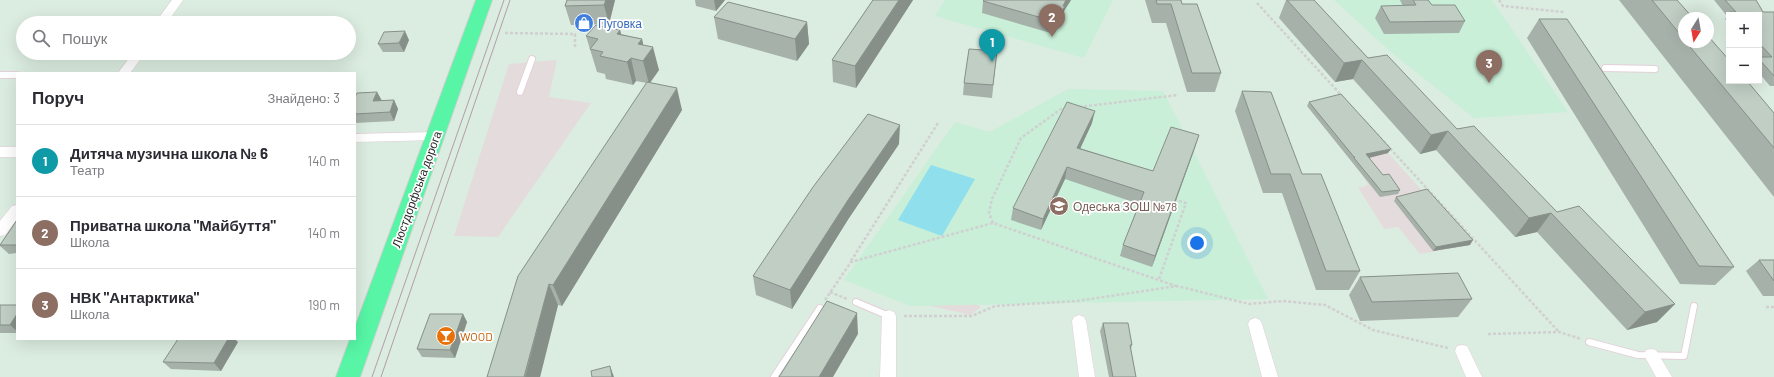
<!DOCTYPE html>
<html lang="uk">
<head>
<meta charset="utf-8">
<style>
	:root { --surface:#fff; --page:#f2f2f3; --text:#2b2b33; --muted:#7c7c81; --line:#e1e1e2; --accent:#ff3592 }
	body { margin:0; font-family:Barlow,sans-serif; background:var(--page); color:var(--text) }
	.controls { position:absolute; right:12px; top:12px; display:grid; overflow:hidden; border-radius:0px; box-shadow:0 4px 16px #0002 }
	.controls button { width:36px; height:36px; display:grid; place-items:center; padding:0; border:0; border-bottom:1px solid var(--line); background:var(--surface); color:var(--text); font:20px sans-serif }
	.compass { position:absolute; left:1678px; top:12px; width:36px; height:36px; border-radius:50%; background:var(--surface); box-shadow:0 4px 16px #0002; rotate:191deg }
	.you { position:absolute; left:1197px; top:243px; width:14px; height:14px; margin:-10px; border:3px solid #fff; border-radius:50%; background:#1a73e8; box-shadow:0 0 0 6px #1a73e833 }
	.badge { display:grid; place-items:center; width:26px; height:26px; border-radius:50%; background:var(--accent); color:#fff; font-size:13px; font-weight:700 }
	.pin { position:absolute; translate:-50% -33px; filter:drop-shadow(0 1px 2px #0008) }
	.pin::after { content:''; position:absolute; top:21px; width:14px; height:12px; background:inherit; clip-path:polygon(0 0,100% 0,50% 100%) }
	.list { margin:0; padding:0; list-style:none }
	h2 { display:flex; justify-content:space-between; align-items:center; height:52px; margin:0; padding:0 16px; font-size:17px }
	h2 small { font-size:13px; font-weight:400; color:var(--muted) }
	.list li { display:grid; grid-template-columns:26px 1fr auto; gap:12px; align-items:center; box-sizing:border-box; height:72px; padding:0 16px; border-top:1px solid var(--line) }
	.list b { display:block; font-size:15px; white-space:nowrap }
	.list p { margin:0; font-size:13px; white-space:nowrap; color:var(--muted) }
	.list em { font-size:13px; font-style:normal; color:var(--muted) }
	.icon { flex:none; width:22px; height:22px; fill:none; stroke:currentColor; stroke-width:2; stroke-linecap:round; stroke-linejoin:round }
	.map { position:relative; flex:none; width:1774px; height:377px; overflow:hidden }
	.search { position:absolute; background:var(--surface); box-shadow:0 4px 16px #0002; left:16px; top:16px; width:340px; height:44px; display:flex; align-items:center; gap:10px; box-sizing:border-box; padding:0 14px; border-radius:22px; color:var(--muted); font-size:15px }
	.panel { position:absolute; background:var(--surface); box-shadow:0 4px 16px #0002; left:16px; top:72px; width:340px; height:268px; border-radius:0px }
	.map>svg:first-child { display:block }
	.industrial { fill:#e4dcdc }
	.education { fill:#c9efd8 }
	.pitch { fill:#90dfed }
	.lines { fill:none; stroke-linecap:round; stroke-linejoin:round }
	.lane-casing { stroke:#e3d0d9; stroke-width:8 }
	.street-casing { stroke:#e3d0d9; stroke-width:1 }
	.primary-casing { stroke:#d0d0d0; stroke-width:2 }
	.path { stroke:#d0d0d0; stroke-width:2.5; stroke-dasharray:3 2; stroke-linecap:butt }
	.lane { stroke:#fff; stroke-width:6 }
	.street { fill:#fff; fill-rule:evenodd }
	.primary { fill:#57f5a5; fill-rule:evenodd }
	.tram { stroke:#b59da7; stroke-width:1 }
	.wall { fill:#a5b1a9 }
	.shaded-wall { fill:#869089 }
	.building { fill:#c0cec4; stroke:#869089 }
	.labels { text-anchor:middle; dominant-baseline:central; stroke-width:3.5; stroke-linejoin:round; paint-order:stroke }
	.shop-label { font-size:12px; fill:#366cbe; stroke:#fff; text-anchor:start }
	.street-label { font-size:12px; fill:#292929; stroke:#fff }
	.education-label { font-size:12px; fill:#785e54; stroke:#fff; text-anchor:start }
	.food-label { font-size:12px; fill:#c56008; stroke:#fff; text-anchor:start }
</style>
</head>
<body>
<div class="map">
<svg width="1774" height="377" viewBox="0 0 1774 377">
	<rect width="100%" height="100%" fill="#dbece0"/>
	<path class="industrial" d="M557,60L549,97L591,103L498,237L454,236L509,64Z
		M1339,98L1425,194L1470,245L1420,254L1398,227L1384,229L1359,189L1358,188L1368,185L1363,176L1307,106Z
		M896,298L972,301L981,307L970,315Z"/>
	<path class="education" d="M945,0H1113L1084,58L935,16Z
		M1334,0H1492L1568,112L1474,118L1393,54Z
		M1068,89L1163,91L1268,299L910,306L844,280L955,122L990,132Z"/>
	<path class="pitch" d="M931,165L975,179L942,236L898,220Z"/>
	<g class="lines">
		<g class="lane-casing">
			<path id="lane" d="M1605,68L1655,69
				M0,75H17
				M520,92L532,59
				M856,302L889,316
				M1589,342L1638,355L1684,356L1694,306
				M774,377L820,308"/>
		</g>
		<g class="street-casing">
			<path id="street" d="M172,0H183L167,23H155Z
				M133,53H145L130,73H118Z
				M436,132L440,133L442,136L440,139L436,140L355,142V134Z
				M0,147H17V157H0Z
				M17,205V219L5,235L0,236V221L12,206Z
				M889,310L894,312L896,316V377H880L882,316L884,312Z
				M1079,315L1084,317L1086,321L1095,377H1079L1072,321L1074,317Z
				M1255,318L1260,320L1262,324L1278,377H1262L1248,324L1250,320Z
				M1462,345L1467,346L1482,377H1466L1455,351L1457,346Z
				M1651,349L1656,350L1672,377H1656L1644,355L1646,350Z"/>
		</g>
		<g class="primary-casing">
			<path id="primary" d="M476,0H492L360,377H336L350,339H355V327Z"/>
		</g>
		<path class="path" d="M1499,0L1503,6L1564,12
			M1257,3L1342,96
			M505,33L575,34V49
			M1079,107L1178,95
			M1363,119L1559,332
			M993,223L989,213L992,199L1021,138L1061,109H1067
			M851,261L938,123
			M1159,279L1186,203L1176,200
			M830,292L847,299
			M825,300L851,262L993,223L1176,286
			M1766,307H1774
			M904,316H972L995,306L1077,301L1177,286L1249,304L1283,301L1325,305L1373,330L1448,348
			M1488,334L1559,332L1581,339"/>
		<use href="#lane" class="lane"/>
		<use href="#street" class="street"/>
		<use href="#primary" class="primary"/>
		<path class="tram" d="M372,377L504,0
			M381,377L510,0"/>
	</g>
	<path class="wall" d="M567,0H615L609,24L571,25L565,6Z
		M695,0H725L716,11L696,6Z
		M873,0H913L856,88L833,82L832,60Z
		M984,0H1071L1064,11L1063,18L1054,34L982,13L983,1Z
		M1145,0H1181L1182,4L1221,73L1215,92H1187L1166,23H1152Z
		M1286,0H1314L1368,58L1457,129L1557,212L1675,304L1657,322L1627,330L1537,232L1515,237L1436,150L1420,154L1353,79L1335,82L1279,18Z
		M1400,0H1428L1432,5L1465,21L1459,33L1384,34L1375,18L1381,6H1403Z
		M1619,0H1677L1684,18V42H1708L1774,113V197Z
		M1714,0H1756L1763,12H1774V86H1770L1759,73V57H1760H1759V15H1729V24L1725,19L1727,16Z
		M714,17L807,22L809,44L797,61L718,39Z
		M1539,19L1734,267L1715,285L1680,284L1527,38Z
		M620,30L621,34L642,39L643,45L659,70L650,83L682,110L562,306L558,305L540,377H487L647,83L636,81L633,85L606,79L605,74L597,72L586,36Z
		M409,40L404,52H383L378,44Z
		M997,51L992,98L963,95L964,83Z
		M1242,91L1302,174L1360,271L1349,290H1316L1282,193H1263L1235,111Z
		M377,92L382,101L394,100L398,109L394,121L355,123V97Z
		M1309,102L1388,153L1369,158L1383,175L1400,190L1398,194L1380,197L1352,162L1307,106Z
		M1092,123L1080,148L1153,171L1199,135L1152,267L1120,256L1123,245L1139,204L1065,179L1041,230L1011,220L1013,208Z
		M899,144L849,218L792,309L756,295L753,276Z
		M1396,197L1470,245L1433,251L1394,201Z
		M17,220V253L9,254L0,246V245Z
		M1759,260H1774V296H1763L1746,271Z
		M1360,277L1472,299L1458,317L1360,321L1349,295Z
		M0,305H17V333H0Z
		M463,314L467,322L455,358L422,357L417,349Z
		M1103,323L1132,345L1131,349L1136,377H1109L1100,331Z
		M238,342L221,371L171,369L163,362Z"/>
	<path class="shaded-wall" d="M606,0H615L609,24L604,5Z
		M714,0H725L716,11Z
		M899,0H913L856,88L855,66Z
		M1066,0H1071L1064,11L1063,18L1054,34L1056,22L1063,6Z
		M807,22L809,44L797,61L795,39Z
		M620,30L626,53L617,34Z
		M405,31L409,40L404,52L399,43Z
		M642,39L646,57L653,47L659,70L649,84L643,61L638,44Z
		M631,58L636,81L633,85L627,62Z
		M1362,60L1353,79L1335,82L1344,63Z
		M677,88L682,110L562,306L553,285Z
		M377,92L382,101H373Z
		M394,100L398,109L394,121L390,112Z
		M1095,111L1092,123L1075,160L1077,148Z
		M900,125L899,144L849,218L792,309L790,290L848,200Z
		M1448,131L1436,150L1420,154L1431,135Z
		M1199,135L1195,148L1152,267L1155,256Z
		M1391,149L1388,153L1364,159L1366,154Z
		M1067,167L1065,179L1041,230L1043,219Z
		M1551,213L1537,232L1515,237L1529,218Z
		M1473,240L1470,245L1433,251L1436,247Z
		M549,284L558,305L540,377H525Z
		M1675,304L1657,322L1627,330L1645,312Z
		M857,313L858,334L833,377H819Z
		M17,314V331L10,325Z
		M463,314L467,322L455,358L450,350Z
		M228,339H235L238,342L221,371L214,363Z
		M610,366L614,377H612Z"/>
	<path class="building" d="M567,0H606L604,5L565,6Z
		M873,0H899L855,66L832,60Z
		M984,0H1066L1063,6H1065L1056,22L983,1Z
		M1156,0H1181L1182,4H1197L1221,73H1192L1171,4H1157Z
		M1287,0H1314L1368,58L1387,55L1457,129L1474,126L1557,212L1579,206L1675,304L1645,312L1551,213L1529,218L1448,131L1431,135L1362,60L1344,63Z
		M1413,0H1428L1432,5H1455L1465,21L1390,22L1381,6L1416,5Z
		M1652,0H1677L1693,18H1684V39Z
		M1725,0H1756L1763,12H1774V76L1759,59V57H1772L1759,43V15H1733L1730,12H1736Z
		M728,2L807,22L795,39L714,17Z
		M1539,19H1567L1734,267L1699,266Z
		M596,25L620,30L617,34L642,39L638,44L653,47L643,61L631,58L627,62L600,56L603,52L590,49L598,39L586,36Z
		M405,31L399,43L378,44L384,32Z
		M1708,36L1729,60V81H1747L1774,113V148L1686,42H1708Z
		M969,49L997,51L993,85L964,83Z
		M647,82L677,88L553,285L549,284L524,377H487L518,276Z
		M1242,91L1271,92L1302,174H1321L1360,271H1326L1290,174H1271Z
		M377,92L373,101L394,100L390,112L355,114V97L357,93Z
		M1341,94L1391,149L1366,154L1383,175L1389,174L1400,190L1382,192L1354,158L1355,157H1354L1309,102Z
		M1067,102L1095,111L1077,148L1153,171L1171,127L1199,135L1155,256L1123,245L1144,192L1067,167L1043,219L1013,208Z
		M868,114L900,125L848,200L790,290L753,276L813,187Z
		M1427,189L1473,240L1436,247L1396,197Z
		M17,220V245H0Z
		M1759,260H1774V281Z
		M1458,273L1472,299L1372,302L1360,277Z
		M827,301L857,313L819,377H779Z
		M0,305H17V314L10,325H0Z
		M430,314H463L450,350L417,349Z
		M1103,323H1128L1132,345H1130L1136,377H1113Z
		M178,339H228L214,363L163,362Z
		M610,366L612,377H592L591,371Z"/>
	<defs>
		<g id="shop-disc" transform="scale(1)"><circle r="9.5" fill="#3f7fe0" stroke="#fff"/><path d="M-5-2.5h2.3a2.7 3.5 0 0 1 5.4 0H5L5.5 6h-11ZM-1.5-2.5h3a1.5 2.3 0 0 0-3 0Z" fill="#fff"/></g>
		<g id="school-disc" transform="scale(1)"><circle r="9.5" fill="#8d6e63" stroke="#fff"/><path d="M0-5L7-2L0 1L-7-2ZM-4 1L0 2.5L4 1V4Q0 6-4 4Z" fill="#fff"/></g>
		<g id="bar-disc" transform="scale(1)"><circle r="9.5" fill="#e8710a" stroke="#fff"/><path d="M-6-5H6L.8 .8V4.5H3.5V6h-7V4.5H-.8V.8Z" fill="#fff"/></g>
	</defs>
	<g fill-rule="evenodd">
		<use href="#shop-disc" x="584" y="23"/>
		<use href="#school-disc" x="1059" y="206"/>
		<use href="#bar-disc" x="446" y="336"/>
	</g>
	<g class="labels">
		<g class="shop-label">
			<text x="598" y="23">Пуговка</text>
		</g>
		<g class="street-label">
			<text transform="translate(416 189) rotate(-70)">Люстдорфська дорога</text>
		</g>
		<g class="education-label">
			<text x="1073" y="206">Одеська ЗОШ №78</text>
		</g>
		<g class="food-label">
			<text x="460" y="336">WOOD</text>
		</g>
	</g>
</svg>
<div class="controls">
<button>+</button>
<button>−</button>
</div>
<svg class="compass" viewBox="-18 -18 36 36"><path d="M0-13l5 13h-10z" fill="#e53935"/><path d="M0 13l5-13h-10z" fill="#7c7c81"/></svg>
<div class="you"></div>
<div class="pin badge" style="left:992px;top:62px;background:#0f9aa8">1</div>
<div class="pin badge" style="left:1052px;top:37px;background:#8d6e63">2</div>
<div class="pin badge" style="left:1489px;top:83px;background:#8d6e63">3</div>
<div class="search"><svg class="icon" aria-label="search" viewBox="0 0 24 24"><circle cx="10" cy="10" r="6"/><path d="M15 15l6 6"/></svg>Пошук</div>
<section class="panel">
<h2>Поруч<small>Знайдено: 3</small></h2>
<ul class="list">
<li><span class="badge" style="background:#0f9aa8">1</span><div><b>Дитяча музична школа № 6</b><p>Театр</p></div><em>140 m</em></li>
<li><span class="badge" style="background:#8d6e63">2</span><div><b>Приватна школа &quot;Майбуття&quot;</b><p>Школа</p></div><em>140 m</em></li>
<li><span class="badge" style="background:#8d6e63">3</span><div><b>НВК &quot;Антарктика&quot;</b><p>Школа</p></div><em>190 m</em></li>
</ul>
</section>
</div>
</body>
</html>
